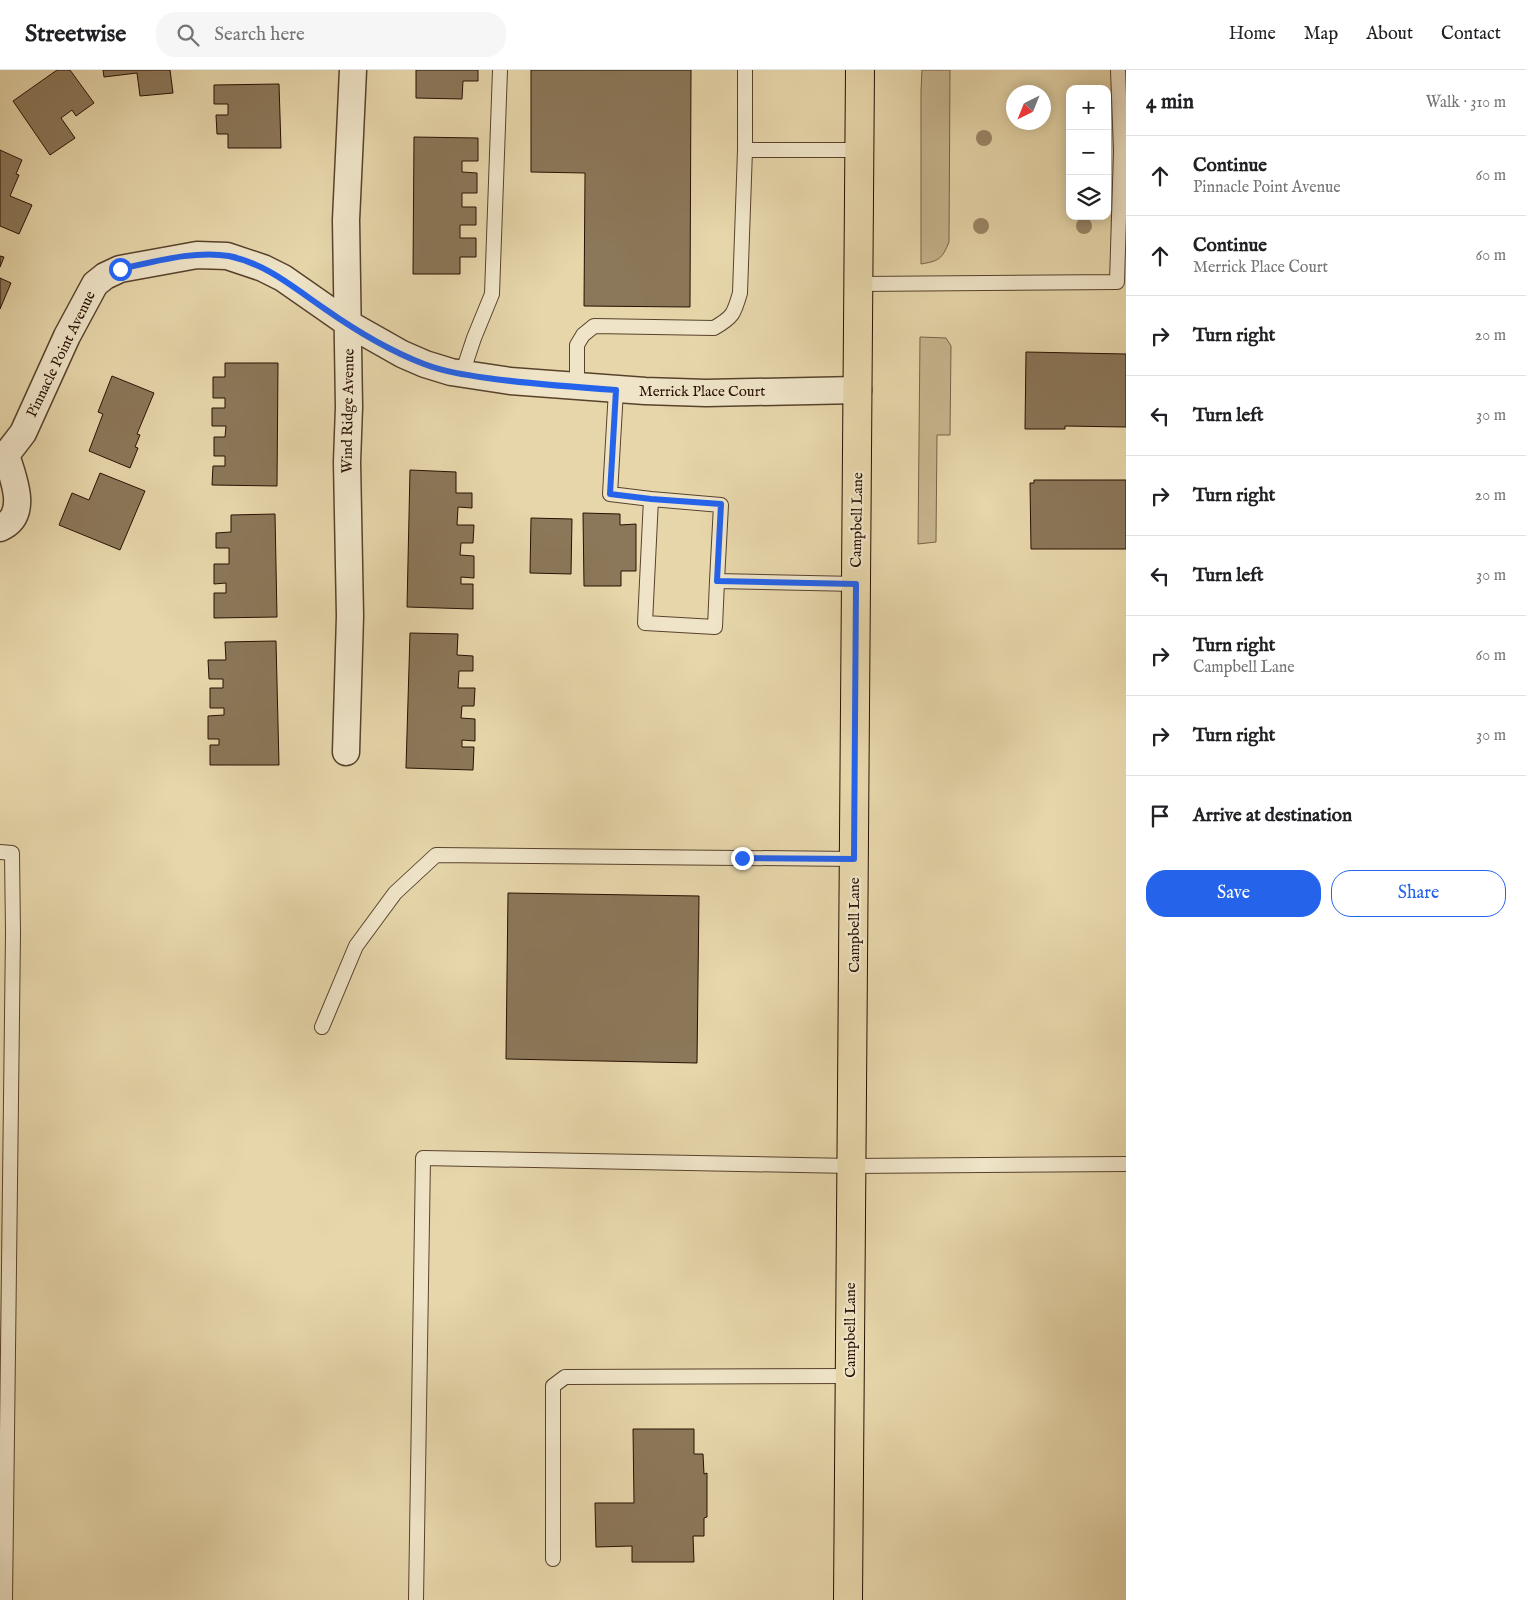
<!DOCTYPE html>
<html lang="en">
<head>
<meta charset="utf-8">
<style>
	:root { --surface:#fff; --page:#f6f6f6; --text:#202124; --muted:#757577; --line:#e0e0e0; --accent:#2563eb }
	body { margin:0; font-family:"IM FELL English",serif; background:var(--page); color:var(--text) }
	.controls { position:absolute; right:15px; top:15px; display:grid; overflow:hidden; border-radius:10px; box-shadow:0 2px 12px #0003 }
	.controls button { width:45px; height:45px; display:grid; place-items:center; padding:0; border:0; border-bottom:1px solid var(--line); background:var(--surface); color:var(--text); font:25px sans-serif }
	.compass { position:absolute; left:1006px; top:15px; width:45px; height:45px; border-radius:50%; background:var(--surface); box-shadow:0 2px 12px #0003; rotate:223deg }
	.stop { position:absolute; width:15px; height:15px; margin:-11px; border:4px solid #2563eb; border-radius:50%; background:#fff }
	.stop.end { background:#2563eb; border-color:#fff; box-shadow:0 1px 5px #0008 }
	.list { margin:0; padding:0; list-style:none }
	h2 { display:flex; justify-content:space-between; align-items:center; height:65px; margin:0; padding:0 20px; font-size:21px }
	h2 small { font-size:16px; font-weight:400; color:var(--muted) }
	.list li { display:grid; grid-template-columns:32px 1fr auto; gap:15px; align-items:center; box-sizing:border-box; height:80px; padding:0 20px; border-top:1px solid var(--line) }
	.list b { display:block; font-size:19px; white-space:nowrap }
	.list p { margin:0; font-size:16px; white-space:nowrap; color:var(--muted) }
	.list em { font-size:16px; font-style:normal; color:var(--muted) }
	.actions { display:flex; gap:10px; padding:15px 20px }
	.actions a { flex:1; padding:11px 0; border:1px solid var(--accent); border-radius:20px; text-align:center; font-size:18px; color:var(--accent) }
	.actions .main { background:var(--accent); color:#fff }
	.icon { flex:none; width:28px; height:28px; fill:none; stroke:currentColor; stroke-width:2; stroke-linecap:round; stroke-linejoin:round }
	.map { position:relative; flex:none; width:1126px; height:1530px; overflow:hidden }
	header { display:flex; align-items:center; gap:30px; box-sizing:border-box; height:70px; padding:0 25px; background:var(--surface); border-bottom:1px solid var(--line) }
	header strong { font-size:24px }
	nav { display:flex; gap:28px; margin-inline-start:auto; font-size:18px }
	.search { width:350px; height:45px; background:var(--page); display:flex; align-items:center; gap:12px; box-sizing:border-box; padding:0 18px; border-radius:20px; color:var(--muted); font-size:19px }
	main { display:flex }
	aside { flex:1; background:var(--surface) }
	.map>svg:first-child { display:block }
	.green { fill:#c6b48d; stroke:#776248 }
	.building { fill:#8b7759; stroke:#281002 }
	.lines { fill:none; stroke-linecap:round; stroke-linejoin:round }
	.service-casing { stroke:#58422c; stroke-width:16 }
	.minor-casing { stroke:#58422c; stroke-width:29 }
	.primary-casing { stroke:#281002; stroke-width:30 }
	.service { stroke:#efe4c8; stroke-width:14 }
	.minor { stroke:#efe4c8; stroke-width:26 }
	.primary { stroke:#e6d6aa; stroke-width:28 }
	.tree { fill:#9c8869 }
	.route { stroke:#2563eb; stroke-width:6 }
	.labels { text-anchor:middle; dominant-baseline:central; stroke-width:4.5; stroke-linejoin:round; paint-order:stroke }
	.street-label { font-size:15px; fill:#281002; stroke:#efe4c8 }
</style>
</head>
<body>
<header>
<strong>Streetwise</strong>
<div class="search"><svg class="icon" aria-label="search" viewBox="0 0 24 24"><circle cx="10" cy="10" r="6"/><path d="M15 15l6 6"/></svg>Search here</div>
<nav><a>Home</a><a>Map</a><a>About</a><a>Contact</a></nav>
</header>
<main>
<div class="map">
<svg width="1126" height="1530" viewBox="0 0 1126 1530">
	<rect width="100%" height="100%" fill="#e6d6aa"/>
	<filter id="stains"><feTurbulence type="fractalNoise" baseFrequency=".004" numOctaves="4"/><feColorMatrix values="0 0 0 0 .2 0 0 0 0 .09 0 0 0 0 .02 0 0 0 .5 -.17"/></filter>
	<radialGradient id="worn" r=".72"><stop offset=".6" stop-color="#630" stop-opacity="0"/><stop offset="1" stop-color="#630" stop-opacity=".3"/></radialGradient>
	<path class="green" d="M922,0H950L949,172C942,189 939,191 921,194V21Z
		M920,267L946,268L951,276L950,365H937L936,472L918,474Z"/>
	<path class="building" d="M57,0H70L94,33L76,46L72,40L61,48L75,68L50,85L13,31Z
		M103,0H170L173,23L140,26L137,3L104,7Z
		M416,0H478V11H463L462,29L416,28Z
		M531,0H691L690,237L584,236L585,103L531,102Z
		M279,14L281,78H228V64H217L216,45H228V34H214V15Z
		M414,67L478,68V91H462V102L477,103V123H462V137H476V155H460V168H476V187H460V204H413Z
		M0,80L22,90L16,104L19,105L10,126L32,135L19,164L0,156Z
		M0,186L4,187L0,197Z
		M0,208L11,213L0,239Z
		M1026,282L1126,284V357L1065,356V359H1025Z
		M225,293H278L277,416L212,415L213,396H225V386H214V367H225L226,356H212V338H225V328H213V307H225Z
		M112,306L154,323L137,364L140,365L135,377L138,378L130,398L89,381L103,344L98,342Z
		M410,400L456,402V423H472V438L458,437L457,455H474L473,473H461L460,485L474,486V508L461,507V514H473V539L407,537Z
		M100,403L145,421L120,480L59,455L72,423L89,430Z
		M1034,410H1126V479H1031L1030,413H1034Z
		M583,443L620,444V455L636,454V501H621V516H584Z
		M275,444L277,547L214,548V523H226V513L214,514V494H229V478H216V463L231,462V445Z
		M531,448L572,449L571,504L530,503Z
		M410,563L458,564L457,585L473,586V601H459L458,618H475L474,636H462L461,648L475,649V671L462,670V677H474L473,700L406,698Z
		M276,571L279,695H210V675H219V669H208V646L224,645V638H210V618H223V609H209L208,590H226L225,572Z
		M508,823L699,826L697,993L506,989Z
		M633,1359H694V1384H703L704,1404L707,1403V1447L704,1448V1466H693L694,1492H632V1476L596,1477L595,1433H634Z"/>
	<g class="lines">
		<g class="service-casing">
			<path id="service" d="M745,0V80H860
				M859,214L1117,212L1121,81L1118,0
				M462,304L474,268L492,224L500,0
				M577,317V275L583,265L594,256L714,258C733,247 734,244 740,223L745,80
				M616,320L610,424L651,429L645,553L715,557L717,511L856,514
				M651,429L721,435L717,511
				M0,782L12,783L13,863L5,1530
				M322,957L356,876L395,823L436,785L854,789
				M553,1489V1316L565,1307L850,1306
				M416,1530L423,1088L851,1096L1126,1094"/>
		</g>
		<g class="minor-casing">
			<path id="minor" d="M6,385L23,363L67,266L95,214L105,206L120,199L197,185L227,186L263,198L283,208L349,254L402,284L425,294L451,302L510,311L645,321L706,323L858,320
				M0,392L6,385C13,408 30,445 0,458
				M346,682L350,546L347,392L349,337L346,150L353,0"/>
		</g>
		<g class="primary-casing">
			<path id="primary" d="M848,1530L860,0"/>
		</g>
		<use href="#service" class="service"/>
		<use href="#minor" class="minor"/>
		<use href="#primary" class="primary"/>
	</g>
	<g class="tree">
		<circle cx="984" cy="68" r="8"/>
		<circle cx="981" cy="156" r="8"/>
		<circle cx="1084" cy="156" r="8"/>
	</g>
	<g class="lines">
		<path class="route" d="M120,199C154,192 194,180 229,186C267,194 294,218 325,239C355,260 390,281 424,294C445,302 466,305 487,308C530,314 573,317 616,320L610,424L651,429L721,434L717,511L856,514L854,789L742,788"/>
	</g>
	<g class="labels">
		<g class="street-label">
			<text transform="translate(61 284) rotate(-64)">Pinnacle Point Avenue</text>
			<text x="702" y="321">Merrick Place Court</text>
			<text transform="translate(348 341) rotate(-89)">Wind Ridge Avenue</text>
			<text transform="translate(857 450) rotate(-89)">Campbell Lane</text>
			<text transform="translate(854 855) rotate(-90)">Campbell Lane</text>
			<text transform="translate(850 1260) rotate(-90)">Campbell Lane</text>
		</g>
	</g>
	<rect width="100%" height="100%" filter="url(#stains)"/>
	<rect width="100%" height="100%" fill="url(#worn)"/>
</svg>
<div class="controls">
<button>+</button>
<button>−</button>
<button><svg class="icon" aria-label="layers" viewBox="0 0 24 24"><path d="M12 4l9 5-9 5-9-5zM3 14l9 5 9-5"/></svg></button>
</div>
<svg class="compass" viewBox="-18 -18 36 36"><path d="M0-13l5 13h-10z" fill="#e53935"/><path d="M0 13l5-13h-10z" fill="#757577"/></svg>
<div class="stop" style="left:120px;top:199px"></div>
<div class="stop end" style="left:742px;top:788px"></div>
</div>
<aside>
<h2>4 min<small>Walk · 310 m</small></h2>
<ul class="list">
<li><svg class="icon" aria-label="ahead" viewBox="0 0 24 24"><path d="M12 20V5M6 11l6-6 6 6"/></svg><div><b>Continue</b><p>Pinnacle Point Avenue</p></div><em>60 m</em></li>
<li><svg class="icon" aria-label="ahead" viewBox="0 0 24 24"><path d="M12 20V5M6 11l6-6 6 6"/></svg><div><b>Continue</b><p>Merrick Place Court</p></div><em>60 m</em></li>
<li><svg class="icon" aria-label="right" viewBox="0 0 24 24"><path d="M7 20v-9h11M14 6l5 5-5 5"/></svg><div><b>Turn right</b></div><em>20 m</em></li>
<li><svg class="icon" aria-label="left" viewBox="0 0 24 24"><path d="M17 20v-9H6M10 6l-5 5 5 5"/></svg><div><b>Turn left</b></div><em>30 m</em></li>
<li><svg class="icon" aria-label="right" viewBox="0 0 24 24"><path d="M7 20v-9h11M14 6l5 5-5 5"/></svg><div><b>Turn right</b></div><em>20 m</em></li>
<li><svg class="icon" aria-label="left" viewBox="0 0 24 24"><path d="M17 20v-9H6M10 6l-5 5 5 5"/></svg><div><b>Turn left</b></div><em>30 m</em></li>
<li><svg class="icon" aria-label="right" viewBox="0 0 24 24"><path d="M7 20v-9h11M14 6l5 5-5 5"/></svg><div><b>Turn right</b><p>Campbell Lane</p></div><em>60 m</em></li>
<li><svg class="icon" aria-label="right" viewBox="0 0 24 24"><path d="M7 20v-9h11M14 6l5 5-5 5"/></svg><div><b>Turn right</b></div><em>30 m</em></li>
<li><svg class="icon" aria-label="arrive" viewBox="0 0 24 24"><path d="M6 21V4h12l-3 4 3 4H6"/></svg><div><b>Arrive at destination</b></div></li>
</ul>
<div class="actions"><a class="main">Save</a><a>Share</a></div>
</aside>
</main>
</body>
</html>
